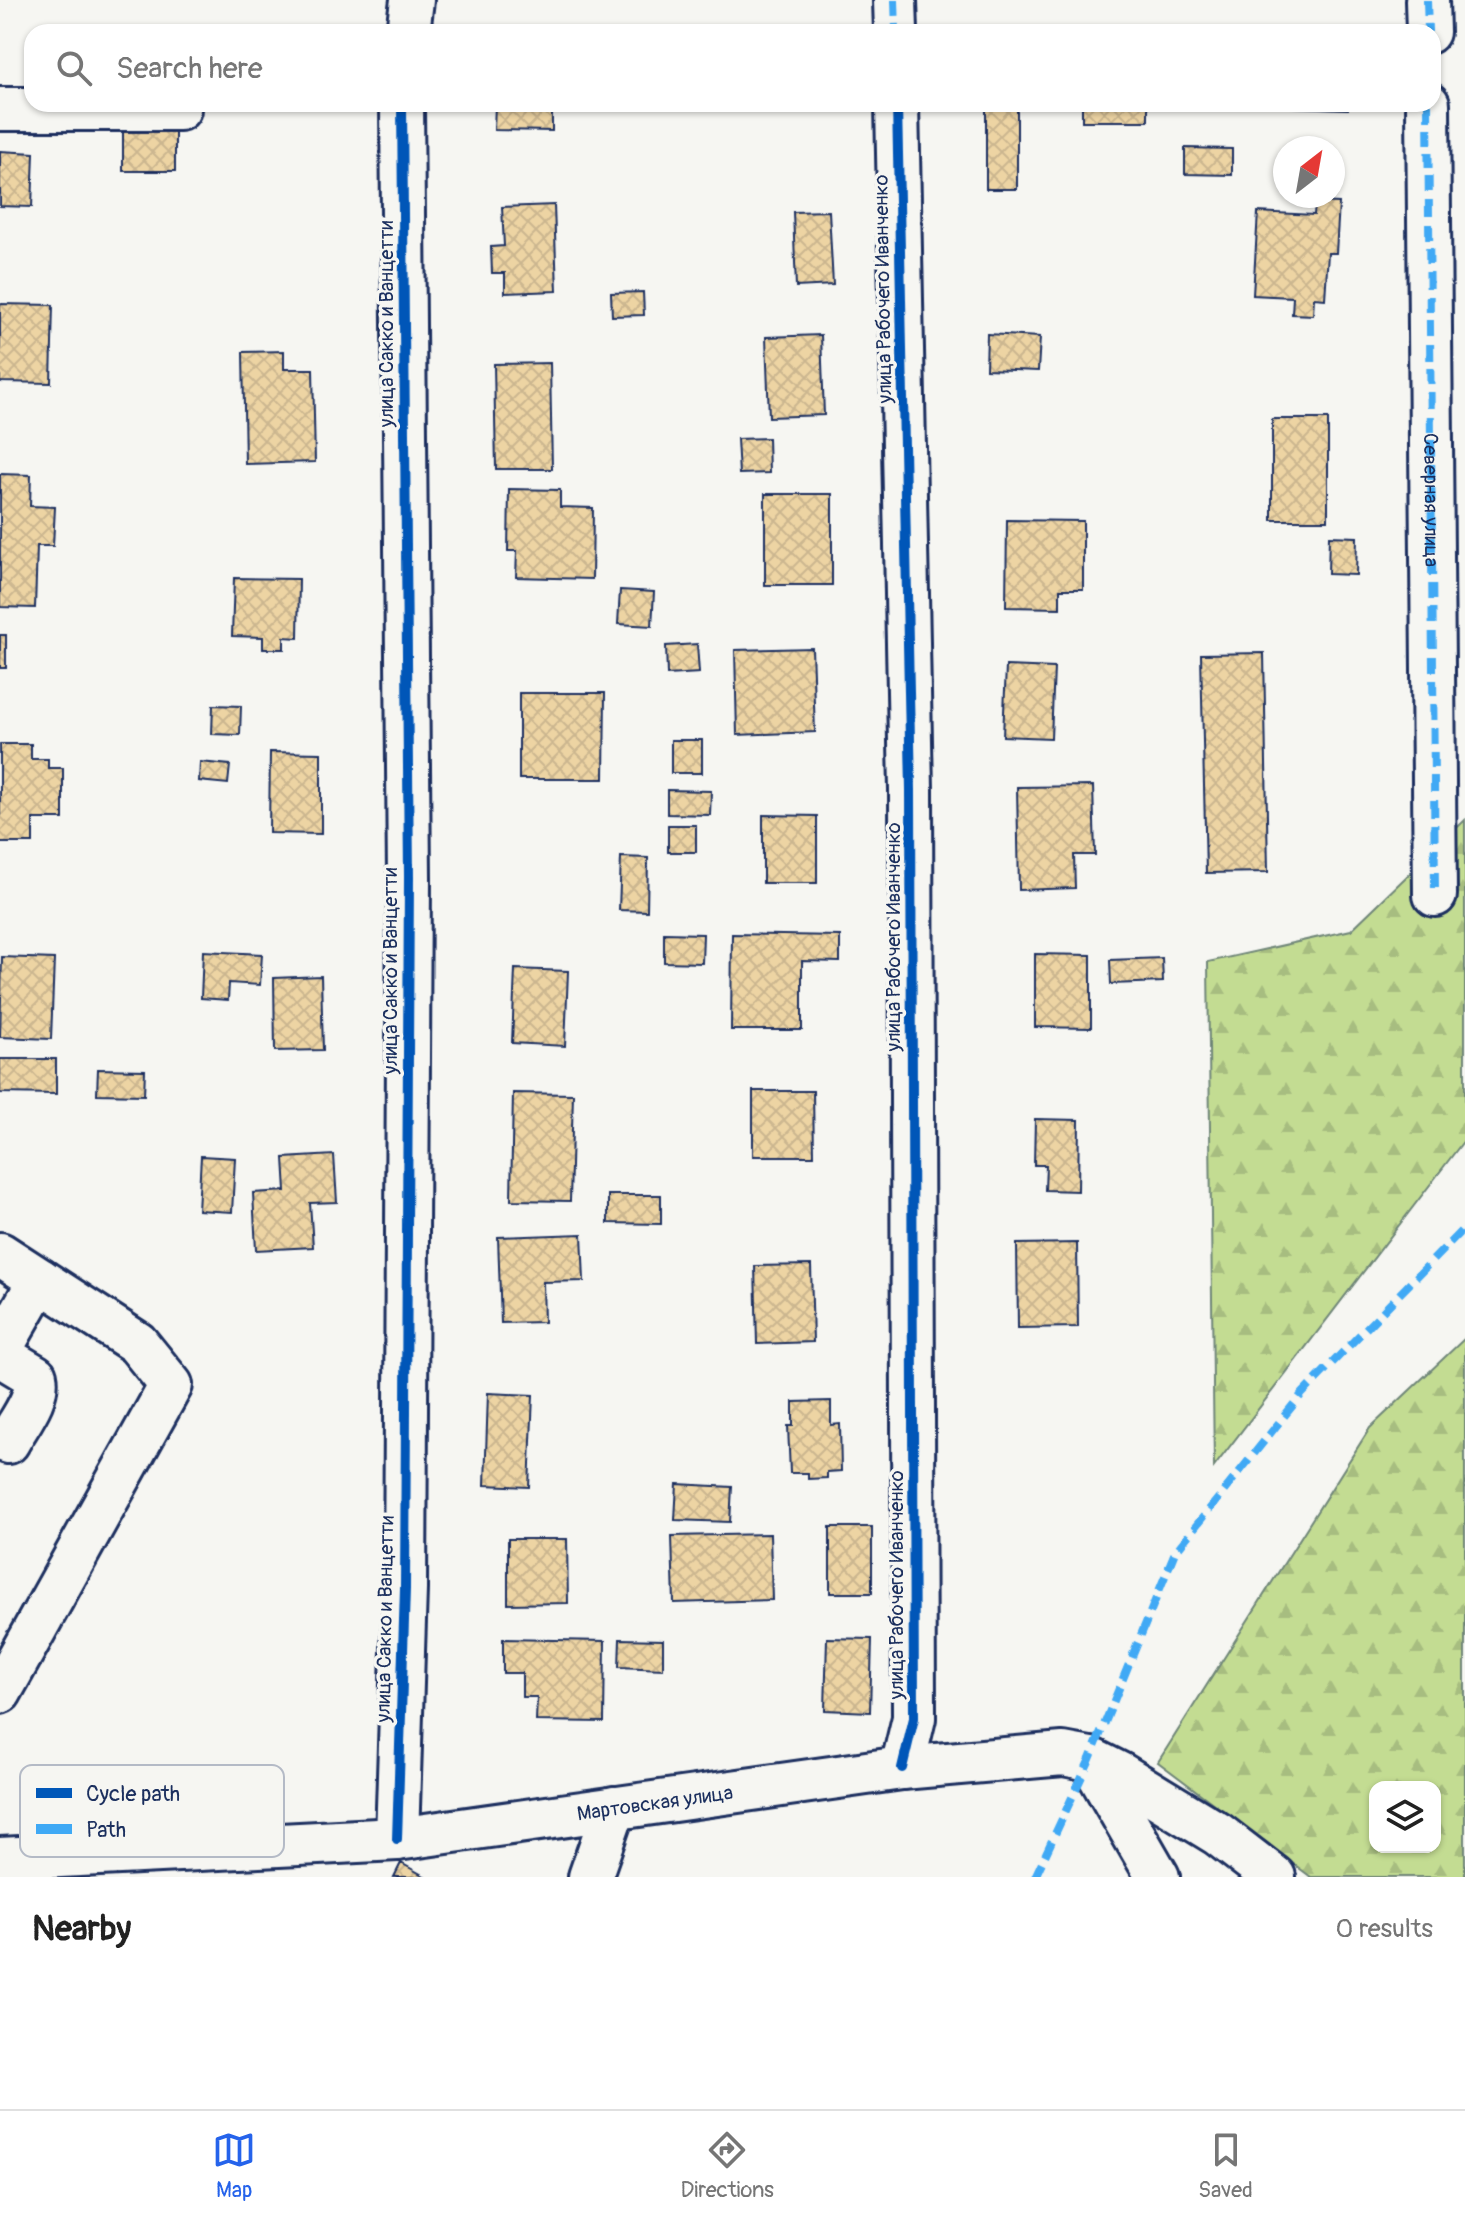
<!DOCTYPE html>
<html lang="en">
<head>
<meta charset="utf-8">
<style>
	:root { --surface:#fff; --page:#f6f6f6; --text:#222; --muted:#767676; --line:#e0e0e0; --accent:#2563eb }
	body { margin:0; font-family:Pangolin,sans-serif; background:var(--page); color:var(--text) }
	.controls { position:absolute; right:24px; bottom:24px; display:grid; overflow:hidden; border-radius:16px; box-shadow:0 2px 6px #0004 }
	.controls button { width:72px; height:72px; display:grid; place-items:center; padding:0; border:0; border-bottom:2px solid var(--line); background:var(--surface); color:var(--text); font:40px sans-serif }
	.compass { position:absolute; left:1273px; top:136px; width:72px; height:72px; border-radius:50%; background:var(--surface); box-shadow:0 2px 6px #0004; rotate:31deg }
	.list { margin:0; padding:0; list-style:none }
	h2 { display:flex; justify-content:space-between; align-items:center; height:104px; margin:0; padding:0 32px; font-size:34px }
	h2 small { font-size:26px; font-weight:400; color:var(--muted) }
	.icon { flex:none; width:44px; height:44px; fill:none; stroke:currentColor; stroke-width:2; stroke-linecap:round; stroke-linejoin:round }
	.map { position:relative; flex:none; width:1465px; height:1877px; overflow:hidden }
	.search { position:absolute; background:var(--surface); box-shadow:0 2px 6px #0004; left:24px; right:24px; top:24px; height:88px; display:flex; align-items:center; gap:20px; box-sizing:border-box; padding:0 28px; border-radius:24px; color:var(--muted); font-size:30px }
	.sheet { height:232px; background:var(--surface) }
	nav { display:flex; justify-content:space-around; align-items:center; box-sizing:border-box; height:112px; border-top:2px solid var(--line); background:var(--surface); font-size:22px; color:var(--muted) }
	nav a { display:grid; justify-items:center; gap:4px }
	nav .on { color:var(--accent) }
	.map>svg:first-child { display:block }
	.forest { fill:url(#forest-firs); stroke:#6f8678; stroke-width:2; fill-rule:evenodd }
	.building { fill:url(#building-cross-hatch); stroke:#1b2f5e; stroke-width:2 }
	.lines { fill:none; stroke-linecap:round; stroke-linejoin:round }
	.minor-casing { stroke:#1b2f5e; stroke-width:48 }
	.minor { stroke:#f6f6f2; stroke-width:42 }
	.quiet { stroke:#3fa9f5; stroke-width:8; stroke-dasharray:16 8; stroke-linecap:butt }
	.cycleway-casing { stroke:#f6f6f2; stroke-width:15 }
	.cycleway { stroke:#0057b8; stroke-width:10 }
	.labels { text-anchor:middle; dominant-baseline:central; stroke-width:7; stroke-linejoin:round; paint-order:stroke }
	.street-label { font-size:20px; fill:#1b2f5e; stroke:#f6f6f2 }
	.key { fill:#f6f6f2; stroke:#b4bac6; stroke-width:2 }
	.key-label { font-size:22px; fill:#1b2f5e }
</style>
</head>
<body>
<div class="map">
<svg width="1465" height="1877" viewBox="0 0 1465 1877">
	<defs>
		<pattern id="forest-firs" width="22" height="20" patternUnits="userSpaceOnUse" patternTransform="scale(2)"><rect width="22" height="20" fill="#c3dc92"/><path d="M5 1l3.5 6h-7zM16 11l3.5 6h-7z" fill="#a7bd80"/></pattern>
		<pattern id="building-cross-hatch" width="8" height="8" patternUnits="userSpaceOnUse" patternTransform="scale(2)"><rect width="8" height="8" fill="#edd4a3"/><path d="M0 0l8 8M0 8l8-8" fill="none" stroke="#cbb68f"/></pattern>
	</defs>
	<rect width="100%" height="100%" fill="#f6f6f2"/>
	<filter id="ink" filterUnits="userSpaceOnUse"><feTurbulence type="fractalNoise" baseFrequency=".0125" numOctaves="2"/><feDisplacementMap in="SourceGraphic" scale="16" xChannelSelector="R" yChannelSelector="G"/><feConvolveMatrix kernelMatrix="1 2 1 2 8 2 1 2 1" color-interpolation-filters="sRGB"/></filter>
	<g filter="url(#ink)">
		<path class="forest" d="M1465,820V1139L1214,1467L1208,962L1351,930Z
			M1465,1338V1877H1311L1158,1762L1370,1428ZM1375,1787H1435V1847H1375Z"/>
		<path class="building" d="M495,104H552V131L494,130Z
			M986,104H1017V189H986Z
			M1082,104H1148V121H1082Z
			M1291,104H1348V109L1291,107Z
			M123,124L175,125V171H123Z
			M1185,148L1232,149V175L1185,174Z
			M0,151L34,153L32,207L0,206Z
			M1315,202L1339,203L1336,253H1328L1325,299L1314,298L1313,315L1292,314L1293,297L1253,295L1258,212L1314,215Z
			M554,205L557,291L505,293V273H492L491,247L504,246L502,207Z
			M829,211L833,285L796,287L793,212Z
			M643,292L644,315L612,316L611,293Z
			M0,304L53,305L51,383L0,382Z
			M987,334L1040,337L1038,371L986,369Z
			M821,335L824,415L769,417L766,337Z
			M284,351V369H313L315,462L245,464L243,352Z
			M550,363L552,469H496L494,364Z
			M1272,419H1328V520H1272Z
			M768,438L769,473L739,474L737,439Z
			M0,474L31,475L30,506L55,507L53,546H37L35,608L0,607Z
			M509,489L560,490V507L593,508L592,579L516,577L517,551H508Z
			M765,494H832V585H765Z
			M1007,520L1083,521V589H1060V608L1006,607Z
			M1329,536L1357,537L1356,575L1328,574Z
			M234,578L299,579L298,638L284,637V649H263V637L232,636Z
			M620,590L654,592L652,626L618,624Z
			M0,635H6V668H0Z
			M697,644L699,673L667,675L666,646Z
			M812,648L815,732L737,735L735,650Z
			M1264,653L1268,872L1206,873L1201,654Z
			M1006,666L1054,668L1051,738L1003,736Z
			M519,693H605L604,779H519Z
			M213,705L241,706L240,735L212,734Z
			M671,740H702V773H671Z
			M0,744H31V759H48V768H63V819H33V843H0Z
			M270,752L321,753V834L269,833Z
			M200,762L230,765L228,784L199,781Z
			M1093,786L1095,855H1074L1075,888L1019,890L1017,787Z
			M667,790L711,791L710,815L667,814Z
			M763,815L817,816V883H763Z
			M668,825H696V852H668Z
			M621,857L648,858L647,911L619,910Z
			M664,933L703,934L702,963L664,962Z
			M732,934L840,936V962L802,961V1030H731Z
			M203,951L262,954L260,985L229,983L228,1000L201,998Z
			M1035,954L1091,955V1028L1035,1027Z
			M2,957L54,959L51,1039L0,1037Z
			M1162,958L1163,982L1111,984L1110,960Z
			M515,969L568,971L565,1046L512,1043Z
			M321,976L323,1050L275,1051L274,978Z
			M0,1059H56V1094L0,1093Z
			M98,1069L145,1070L144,1095L97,1094Z
			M753,1091H813L814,1156H753Z
			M513,1093L573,1094L570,1201L511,1200Z
			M1035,1119L1079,1120L1078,1191L1045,1190L1046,1165H1034Z
			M334,1155L337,1202L310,1203L313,1247L256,1250L253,1193L286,1191L284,1158Z
			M201,1156L235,1158L232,1212L198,1210Z
			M608,1195H661V1224L608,1223Z
			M582,1234L584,1281L543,1282L544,1322L501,1323L498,1237Z
			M1077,1243L1078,1327L1018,1328L1017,1244Z
			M811,1265L813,1342L757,1344L755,1266Z
			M488,1393L533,1395L529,1487L485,1485Z
			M831,1401V1425L840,1424L841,1471L827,1472V1478L808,1479V1473H790L788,1426H793V1402Z
			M677,1484L732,1487L730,1522L675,1520Z
			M830,1527H872V1593H830Z
			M770,1534L772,1600L674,1603L672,1536Z
			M508,1539H567L568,1603L508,1604Z
			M827,1638L872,1639L870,1712L825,1710Z
			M503,1639L605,1641L604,1722L536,1721L537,1697H522V1673H503Z
			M620,1639L663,1640V1669L619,1667Z
			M401,1863L426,1877H394Z"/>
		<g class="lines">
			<g class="minor-casing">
				<g id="minor">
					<path d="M895,0L896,32"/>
					<path d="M1427,0L1428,32"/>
					<path d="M408,32L412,0"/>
					<path d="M897,104L911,790L914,1718L902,1768"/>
					<path d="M1428,104L1435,895"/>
					<path d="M0,109H179"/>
					<path d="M0,1254L137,1343L171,1385L0,1692"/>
					<path d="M0,1350L40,1280"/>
					<path d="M0,1355L35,1376C40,1398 18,1423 8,1442"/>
					<path d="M1090,1759L1158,1877"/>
					<path d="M397,1839L405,1589L409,877L402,104"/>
					<path id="s1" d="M0,1859L397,1839L902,1768L1063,1754L1090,1759L1120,1774L1218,1834L1274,1877"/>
					<path d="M590,1877L614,1808"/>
				</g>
			</g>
			<use href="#minor" class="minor"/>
			<g class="quiet">
				<path d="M895,0L896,32"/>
				<path d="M1427,0L1428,32"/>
				<path id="s2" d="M1428,104L1435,895"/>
				<path d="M1035,1877L1090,1759L1175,1552L1302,1394L1465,1227"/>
			</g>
			<g class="cycleway-casing">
				<path id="cycleway" d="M897,104L911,790L914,1718L902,1768
					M397,1839L405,1589L409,877L402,104"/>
			</g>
			<use href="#cycleway" class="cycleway"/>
		</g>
	</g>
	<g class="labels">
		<g class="street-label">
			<text transform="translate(883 289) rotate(-91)">улица Рабочего Иванченко</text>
			<text transform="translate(386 324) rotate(-90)">улица Сакко и Ванцетти</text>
			<text stroke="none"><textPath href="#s2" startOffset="396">Северная улица</textPath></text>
			<text transform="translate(893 937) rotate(-90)">улица Рабочего Иванченко</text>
			<text transform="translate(390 971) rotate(-90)">улица Сакко и Ванцетти</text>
			<text transform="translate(896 1585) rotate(-90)">улица Рабочего Иванченко</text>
			<text transform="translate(385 1619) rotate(-89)">улица Сакко и Ванцетти</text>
			<text stroke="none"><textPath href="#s1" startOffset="658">Мартовская улица</textPath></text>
		</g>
	</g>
	<rect x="20" y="1765" width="264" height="92" rx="12" class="key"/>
	<rect x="36" y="1788" width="36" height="10" fill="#0057b8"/>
	<rect x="36" y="1824" width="36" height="10" fill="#3fa9f5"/>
	<g class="key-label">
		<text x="86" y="1801">Cycle path</text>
		<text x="86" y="1837">Path</text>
	</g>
</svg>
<div class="controls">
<button><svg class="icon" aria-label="layers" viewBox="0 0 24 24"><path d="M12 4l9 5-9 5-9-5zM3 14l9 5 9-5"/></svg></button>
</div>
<svg class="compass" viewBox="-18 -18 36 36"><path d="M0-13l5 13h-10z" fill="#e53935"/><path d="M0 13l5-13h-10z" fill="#767676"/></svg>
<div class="search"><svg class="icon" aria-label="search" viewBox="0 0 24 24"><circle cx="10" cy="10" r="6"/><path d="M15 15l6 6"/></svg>Search here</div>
</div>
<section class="sheet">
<h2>Nearby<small>0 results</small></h2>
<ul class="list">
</ul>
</section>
<nav>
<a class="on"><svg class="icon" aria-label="map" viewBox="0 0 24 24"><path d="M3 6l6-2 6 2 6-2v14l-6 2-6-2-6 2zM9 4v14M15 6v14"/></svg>Map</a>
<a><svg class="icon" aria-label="directions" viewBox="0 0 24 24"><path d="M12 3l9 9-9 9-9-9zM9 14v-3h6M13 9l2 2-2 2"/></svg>Directions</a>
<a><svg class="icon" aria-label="saved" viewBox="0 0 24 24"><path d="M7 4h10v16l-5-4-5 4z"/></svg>Saved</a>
</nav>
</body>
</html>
